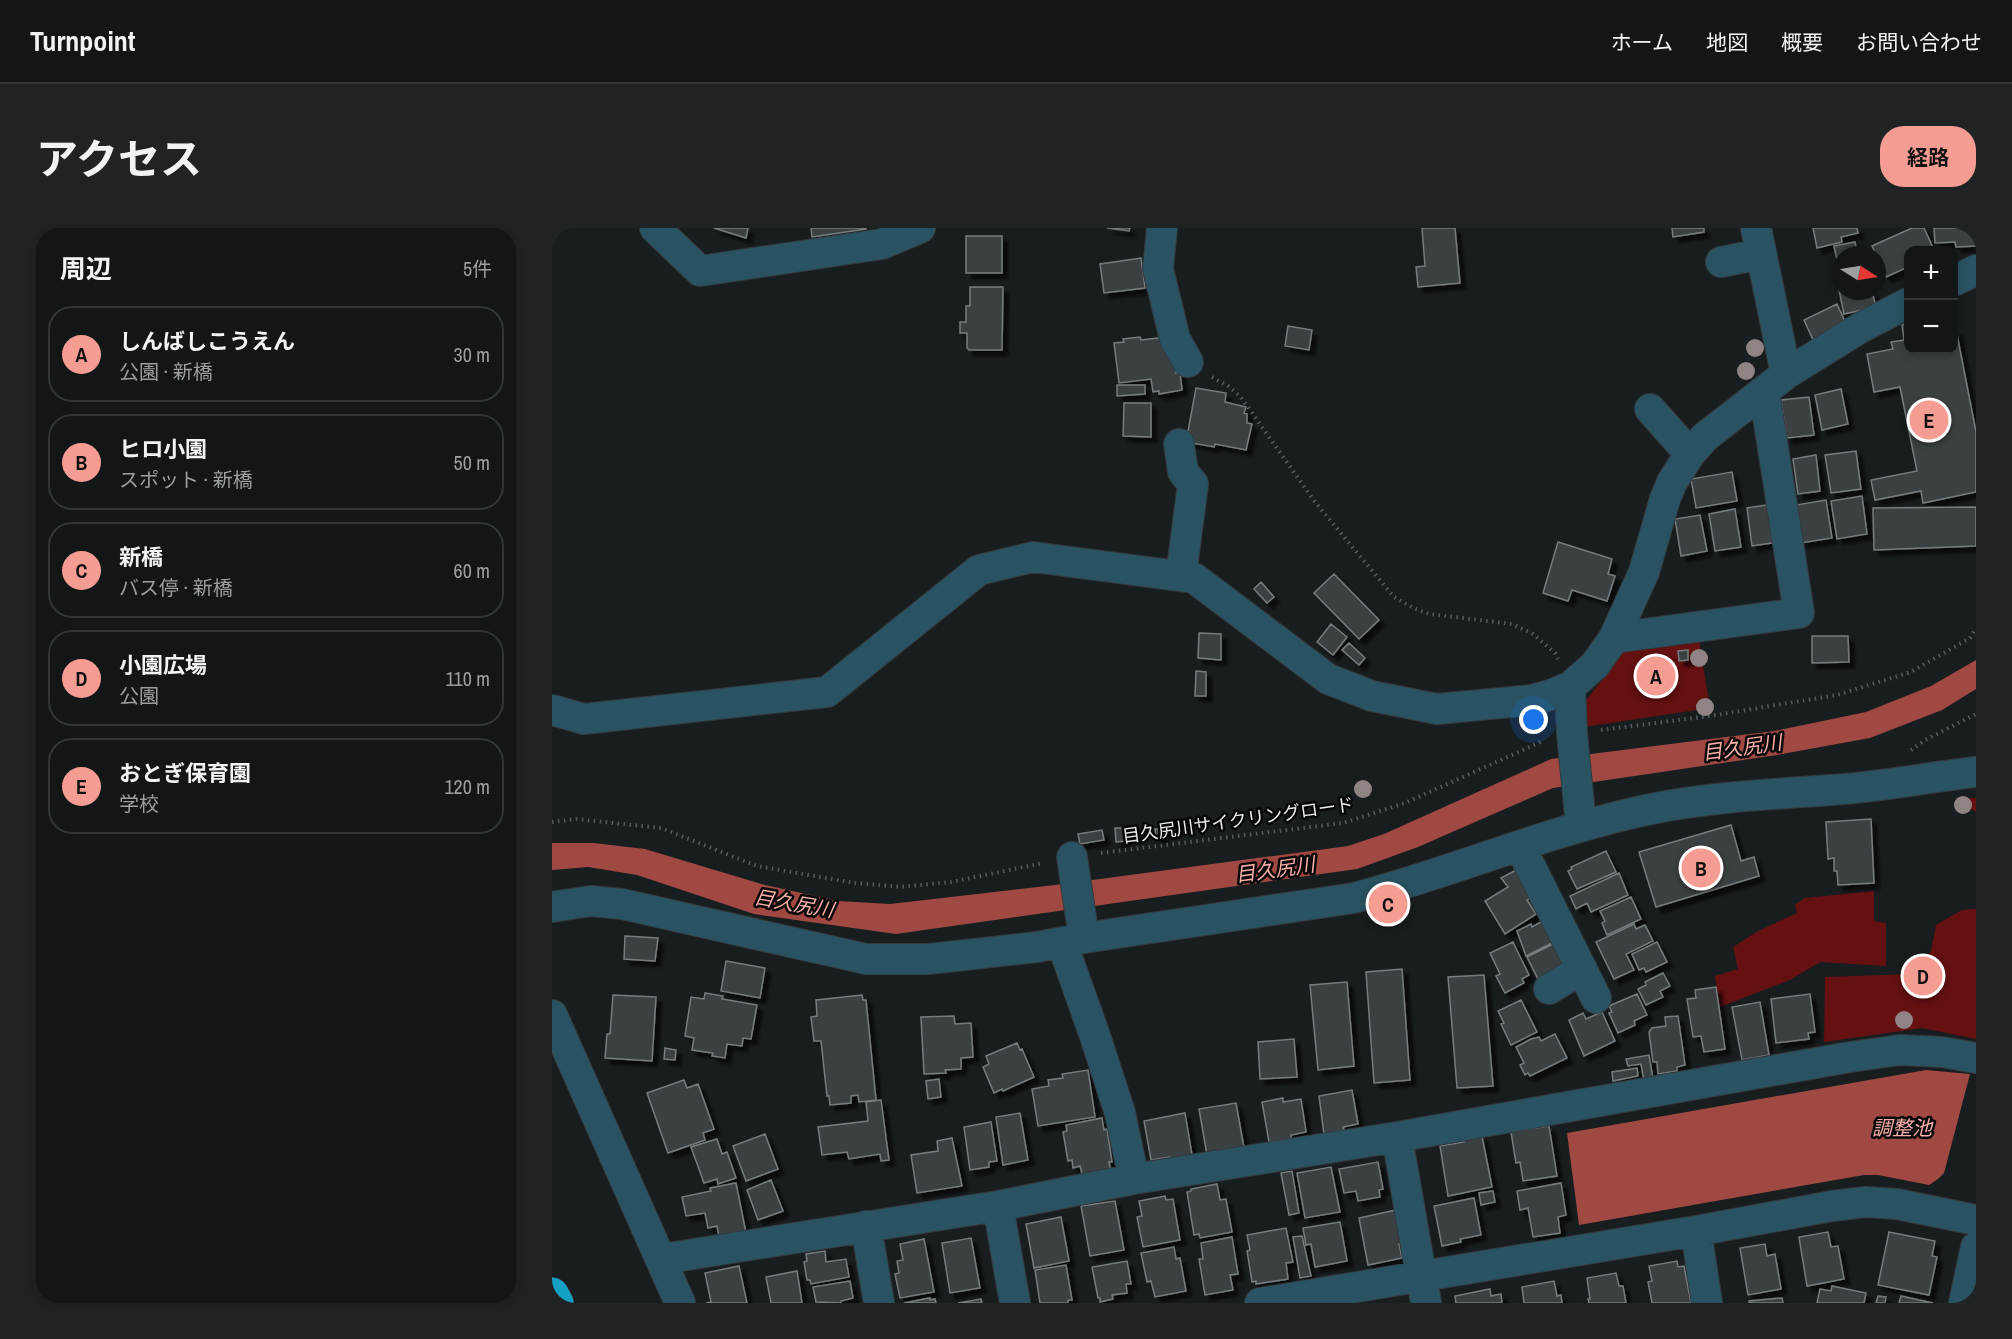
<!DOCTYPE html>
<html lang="ja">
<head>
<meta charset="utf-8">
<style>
	:root { --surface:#121617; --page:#1f2324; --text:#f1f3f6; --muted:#9c9fa1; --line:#313536; --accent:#f59c93 }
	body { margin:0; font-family:"Archivo Narrow","Noto Sans JP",sans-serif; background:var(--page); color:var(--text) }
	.controls { position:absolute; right:18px; top:18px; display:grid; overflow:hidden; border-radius:12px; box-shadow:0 3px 9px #0003 }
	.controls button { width:54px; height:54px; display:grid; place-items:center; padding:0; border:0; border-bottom:2px solid var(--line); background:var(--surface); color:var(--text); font:30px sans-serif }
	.compass { position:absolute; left:1280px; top:18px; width:54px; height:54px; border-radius:50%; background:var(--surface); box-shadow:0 3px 9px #0003; rotate:102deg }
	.you { position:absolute; left:982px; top:492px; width:21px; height:21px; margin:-15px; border:4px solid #fff; border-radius:50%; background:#1a73e8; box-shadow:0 0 0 9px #1a73e833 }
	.badge { display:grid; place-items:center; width:39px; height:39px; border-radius:50%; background:var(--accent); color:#111; font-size:20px; font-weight:700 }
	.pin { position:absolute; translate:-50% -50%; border:3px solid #fff; box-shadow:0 2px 6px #0006 }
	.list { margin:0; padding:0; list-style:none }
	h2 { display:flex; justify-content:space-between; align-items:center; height:78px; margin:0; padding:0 24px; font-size:26px }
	h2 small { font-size:20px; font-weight:400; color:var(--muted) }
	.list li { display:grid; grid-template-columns:39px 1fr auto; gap:18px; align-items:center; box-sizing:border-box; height:96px; margin:0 12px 12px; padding:0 12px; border:2px solid var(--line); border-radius:24px }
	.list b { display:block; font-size:22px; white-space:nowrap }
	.list p { margin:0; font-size:20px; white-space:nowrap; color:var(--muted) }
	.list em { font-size:20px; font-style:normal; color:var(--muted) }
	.map { position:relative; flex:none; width:1424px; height:1075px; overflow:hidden; border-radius:24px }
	header { display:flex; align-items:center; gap:36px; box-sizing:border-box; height:84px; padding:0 30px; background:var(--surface); border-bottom:2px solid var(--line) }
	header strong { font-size:28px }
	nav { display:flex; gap:33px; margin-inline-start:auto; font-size:21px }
	.intro { display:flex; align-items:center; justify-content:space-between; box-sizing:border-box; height:144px; padding:0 36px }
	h1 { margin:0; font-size:42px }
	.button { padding:15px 27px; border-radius:24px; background:var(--accent); color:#111; font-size:21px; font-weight:700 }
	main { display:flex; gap:36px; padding:0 36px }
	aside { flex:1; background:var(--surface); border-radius:24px; box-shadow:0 3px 9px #0003 }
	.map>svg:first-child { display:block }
	.green { fill:#651011 }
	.water { fill:#a04842 }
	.building { fill:#3b4043; stroke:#767d7f; stroke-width:1.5; filter:url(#shadow) }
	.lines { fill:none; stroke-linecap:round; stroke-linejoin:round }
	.minor-casing { stroke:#353a3c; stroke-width:32 }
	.highway-casing { stroke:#353a3c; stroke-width:34 }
	.path { stroke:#585d5f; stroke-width:4; stroke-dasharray:1.5 4.5; stroke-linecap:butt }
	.minor { stroke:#295362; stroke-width:30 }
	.highway { stroke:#149fc4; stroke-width:33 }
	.tree { fill:#8f8383 }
	.labels { text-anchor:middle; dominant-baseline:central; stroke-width:5; stroke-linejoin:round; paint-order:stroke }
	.street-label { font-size:18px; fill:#e8eced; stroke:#050708 }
	.water-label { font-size:20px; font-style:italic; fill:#fbb0a8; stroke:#050708 }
</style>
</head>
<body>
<header>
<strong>Turnpoint</strong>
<nav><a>ホーム</a><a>地図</a><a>概要</a><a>お問い合わせ</a></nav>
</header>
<div class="intro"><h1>アクセス</h1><a class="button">経路</a></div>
<main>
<aside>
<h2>周辺<small>5件</small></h2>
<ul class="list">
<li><span class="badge">A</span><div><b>しんばしこうえん</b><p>公園 · 新橋</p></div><em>30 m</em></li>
<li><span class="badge">B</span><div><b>ヒロ小園</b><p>スポット · 新橋</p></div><em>50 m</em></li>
<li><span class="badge">C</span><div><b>新橋</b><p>バス停 · 新橋</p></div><em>60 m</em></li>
<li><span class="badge">D</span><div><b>小園広場</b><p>公園</p></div><em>110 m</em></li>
<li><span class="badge">E</span><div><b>おとぎ保育園</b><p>学校</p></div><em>120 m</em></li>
</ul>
</aside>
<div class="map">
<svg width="1424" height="1075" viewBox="0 0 1424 1075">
	<defs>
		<filter id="shadow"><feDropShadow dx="5.5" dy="5.5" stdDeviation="1.5" flood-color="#0009"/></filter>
	</defs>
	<rect width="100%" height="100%" fill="#181d1f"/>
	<path class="green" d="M1146,406L1158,480L1032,499L1034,472L1061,439L1076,415Z
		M1404,570H1424V584L1408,575Z
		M1322,663V693L1334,695V738L1268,734L1238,752L1168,779L1163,748L1186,741L1181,719L1206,703L1245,685L1243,677L1253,670Z
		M1424,681V811L1370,800L1272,814L1273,749L1361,746L1379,723L1384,697L1410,682Z"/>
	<path class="water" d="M1424,432V461L1390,482L1318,510L1225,527L1001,560L866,619L805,641L344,706L202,686L85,647L36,639L0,642V615H42L93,621L213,657L286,673L338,676L503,657L796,618L832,606L999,531L1222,503L1314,484L1379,458Z
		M1374,842L1418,846L1392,945L1386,951L1377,957L1326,947H1312L1027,997L1015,905Z"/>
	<path class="building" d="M162,0H196L194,10Z
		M259,0H314V1L260,9Z
		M555,0H578L577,3Z
		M870,0H903L908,55L866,59L864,39L873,38Z
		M1120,0H1152V4L1121,9Z
		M1261,0H1305L1306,5L1289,9L1290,14L1265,20Z
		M1360,0H1372L1382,22H1356V39L1334,49L1320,18Z
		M1382,0H1424V18L1404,19L1403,14L1383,15Z
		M414,8H450V45H414Z
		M1303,14L1305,25L1310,24V27H1289V63H1320L1324,79L1292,86L1283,43L1287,42L1282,18Z
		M589,30L593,60L552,65L548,36Z
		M418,59H451L450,122H417L415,120V105H408V94H414V78H418Z
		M1285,76L1295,98L1262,114L1252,92Z
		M1356,95V122H1402V102L1404,101L1424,204V264L1371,275L1369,263L1323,272L1319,252L1365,243L1348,159L1322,164L1315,126L1341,121L1339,114L1352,112L1350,97Z
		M736,98L760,102L757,122L733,118Z
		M588,109L589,112L614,109L621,125L624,145L628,144L630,162L607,166V163L601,164L599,151L567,155L562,115L572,114L571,111Z
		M565,157H593V166L565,168Z
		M644,160L674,165L673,174L694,179L692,185L695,186V195L700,196L694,222L663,216L662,219L634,214Z
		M1289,161L1296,196L1270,202L1263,167Z
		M1257,169L1262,207L1235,210L1229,172Z
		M572,175H599V209L571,208Z
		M1304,223L1309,261L1279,265L1273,227Z
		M1264,227L1268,263L1246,266L1241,231Z
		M1180,244L1185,273L1144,280L1139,251Z
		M1310,268L1315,306L1285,311L1279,273Z
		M1274,272L1280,310L1249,315L1244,277Z
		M1221,276L1226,314L1200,318L1195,280Z
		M1424,279V318L1322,322L1321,280Z
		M1183,281L1189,319L1163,323L1157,286Z
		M1148,287L1155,323L1129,328L1123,291Z
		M1006,314L1060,331L1056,346L1063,348L1055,373L1020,362L1016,373L991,365Z
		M782,346L827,392L807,411L762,365Z
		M709,354L722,369L715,375L702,361Z
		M779,396L795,409L781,427L765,414Z
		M647,405L669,406V432L646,430Z
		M1260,408H1296L1297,434L1260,435Z
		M797,415L813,430L807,437L790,422Z
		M1136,422V432L1127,433L1126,423Z
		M644,443L654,444V468H643Z
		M1319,591L1322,655L1286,657L1285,643H1282V630L1276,631L1274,594Z
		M1179,597L1189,633L1202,629L1207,648L1104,679L1087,624Z
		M563,600H573L574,613L564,614Z
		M603,601H611L612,609H604Z
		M550,602L552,612L528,616L526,606Z
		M1054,623L1064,644L1025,661L1016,643L1020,641L1019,639Z
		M968,640L985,666L975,672L984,686L953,706L933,673L956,659L949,650Z
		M1067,645L1076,667L1039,684L1035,675L1024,681L1018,668Z
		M1079,669L1089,691L1055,707L1050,695L1053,693L1048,683Z
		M996,690L1006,712L974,728L965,703L979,696L980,699Z
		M1082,696L1084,701L1093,697L1101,713L1074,726L1082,742L1062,751L1044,714Z
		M73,708L106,710L103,733L72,731Z
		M1007,713L1017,734L990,759L975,729Z
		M961,714L977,747L970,751L972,755L953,765L944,748L948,746L938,725Z
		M1105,714L1115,734L1094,744L1092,740L1087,742L1080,726Z
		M174,733L213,740L208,770L169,763Z
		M850,741L858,852L822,855L814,744Z
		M1111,745L1118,758L1108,763L1111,769L1094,777L1086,761L1094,757L1093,754Z
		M932,747L941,858L905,860L896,749Z
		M795,754L802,838L766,842L758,757Z
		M1164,759L1173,821L1152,824L1149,808L1141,809L1135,771L1144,770L1143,762Z
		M153,765L171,768L170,771L205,777L199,811L191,810L190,818L175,816L173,830L160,828L161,825L140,822L142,810L133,808L139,769L152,771Z
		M1085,766L1095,787L1082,793L1083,797L1066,805L1057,785L1060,784L1057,778Z
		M1258,766L1263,804L1256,805L1257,811L1224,815L1219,771Z
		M61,767L104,769L100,833L53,830L55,806H58Z
		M310,767L311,772H314L324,872L307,874L306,867L299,868V875L278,877L277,868H275L269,813H262L259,789L265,788L264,772Z
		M969,772L985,804L959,817L949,796L952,795L946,783Z
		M1208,774L1217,827L1190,832L1180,779Z
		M1050,784L1063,813L1032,828L1017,792L1031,785L1034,791Z
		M402,788L403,796L419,795L421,829L409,830V841L393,842L394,845L372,846L369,789Z
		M1126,788L1133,837L1125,839V843L1106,846L1105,834H1101L1097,804L1100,800L1114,798L1113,789Z
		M1003,806L1015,830L978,848L976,845L973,847L968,837L972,835L964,819L979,811L987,809L989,813Z
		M742,811L745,849L708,851L706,814Z
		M465,815L468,822L470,821L482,849L451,863L450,861L442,865L431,839L437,836L434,828Z
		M113,820L124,822L123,832L112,831Z
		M1097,827L1101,851L1092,853L1089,836L1076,838L1074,831Z
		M1085,840L1086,848L1061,853L1060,844Z
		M536,842L543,889L486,898L480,861L497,858L496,852L511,850L510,846Z
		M387,851L389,869L376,871L374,853Z
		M132,852L135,860L146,856L162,901L151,905L153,912L116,925L95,865Z
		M800,862L806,896L791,899L792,902L772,906L767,868Z
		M731,870V874L749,871L754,904L739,907V911L717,914L710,874Z
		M329,872L337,932L329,933L328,926L297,931L295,924L270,927L266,899L316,893L314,874Z
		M684,875L692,920L655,927L647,881Z
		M468,885L476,932L451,937L444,889Z
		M633,885L640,927L619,932L618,929L599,932L592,893Z
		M550,890L552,902L555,901L560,934H557L559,944L531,949L528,938L521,940L520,932L516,933L511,904L515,903L514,897Z
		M439,894L445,933L437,934V939L418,942L412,899Z
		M997,898L1005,948L971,953L968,934L964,935L959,904Z
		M213,906L226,941L194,953L181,918Z
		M930,908L940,959L896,968L888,918L912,914L911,911Z
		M400,910L410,958L365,965L359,927L386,923L385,913Z
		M165,911L170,926L175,924L184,950L166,956L165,951L152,955L139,919Z
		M826,934L831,961L827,962L828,969L806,973L804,963L792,965L787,941Z
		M779,939L788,984L753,990L745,945Z
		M740,943L747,985L737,987L729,945Z
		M219,952L231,983L206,992L195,962Z
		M184,955L194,1005L167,1010L165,998L156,1000L153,985L134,988L130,969L159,963L158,960Z
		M1009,955L1014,987L1006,989L1008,1005L981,1009L976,980L968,982L965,963Z
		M665,956L668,972L674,971L680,1004L648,1010L647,1006L642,1007L635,964L639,963V961Z
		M941,963L943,974L929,977L927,965Z
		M613,968L614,972L621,971L628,1012L591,1019L585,989L590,988L587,973Z
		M922,970L929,1007L908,1011L909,1014L890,1018L882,978Z
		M563,973L572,1022L538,1028L529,978Z
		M844,982L850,1015L847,1016L850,1030L816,1037L807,990Z
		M509,989L517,1033L482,1040L474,996Z
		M788,994L795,1033L763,1039L759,1016L754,1017L751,1000Z
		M734,1000L741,1034L734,1035L736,1051L704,1056V1053L700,1054L695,1023L698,1022L695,1007Z
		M1276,1004L1279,1019L1286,1018L1292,1051L1255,1058L1247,1009Z
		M1337,1004L1383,1013L1380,1028L1385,1029L1377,1067L1326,1057Z
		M750,1008L759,1048L748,1050L741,1009Z
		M680,1009L686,1046L678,1047L681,1062L653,1067L647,1031H651L649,1015Z
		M419,1010L428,1060L398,1065L390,1015Z
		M372,1011L382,1064L348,1070L343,1046L347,1045L345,1033L351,1032L348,1016Z
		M1213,1016L1215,1028L1223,1026L1229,1061L1196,1067L1188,1020Z
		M622,1019L624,1031L628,1030L634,1063L603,1069L599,1053L595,1054L589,1025Z
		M273,1023L274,1034L294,1031L297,1049L259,1056L258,1052H255L252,1034L255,1033L254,1026Z
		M575,1033L579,1056H574L575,1065L560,1067L561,1071L548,1074V1070H546L540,1039Z
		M1125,1033L1126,1039L1132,1038L1139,1075H1100L1096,1054L1100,1053L1097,1038Z
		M514,1037L520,1072H516V1075H488L483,1042Z
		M187,1038L195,1075H154L159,1074L153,1045Z
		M245,1043L250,1075H219L214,1049Z
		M1064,1045L1067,1058H1071L1074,1075H1037L1036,1071H1038L1035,1050Z
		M298,1053L301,1070L289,1073V1075L264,1074L261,1059Z
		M1002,1053L1005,1068L1009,1067L1010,1075H972L970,1059Z
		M1280,1058L1314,1065L1312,1075H1265L1268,1061L1279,1063Z
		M938,1061L939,1068L949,1066L950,1075H904L903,1068Z
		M1326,1068L1334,1069L1333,1075H1324Z
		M1349,1068L1381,1075H1347Z
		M378,1070V1072L383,1071L384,1075H352Z
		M1230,1070L1231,1075H1197V1073Z
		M429,1071L430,1075H406Z"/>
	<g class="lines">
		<g class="minor-casing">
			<path id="minor" d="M103,0L148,43L330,16L368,0
				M610,0L606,41L623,111L636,134
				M1204,0L1234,146
				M1169,34L1209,26
				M1402,53L1424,42
				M1098,181L1138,226
				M627,216L631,244L641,256L629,348
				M1062,410L1247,385L1212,163
				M1018,459L1020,506L1029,597
				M0,482L32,491L275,464L427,342L481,329L642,350L776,451L820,468L885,481L980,472L998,467L1018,459L1043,437L1062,410L1092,344L1113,271L1120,254L1138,226L1153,209L1234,146L1308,100L1356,75
				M968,618L1044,770
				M520,629L532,710
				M0,679L39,673L70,676L314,731H377L485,719L532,710L802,670C902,644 997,602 1099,581C1162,568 1229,566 1293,561C1337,557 1380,549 1424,544
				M510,715L543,808L568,885L582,951
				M997,761L1030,741
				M0,787L128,1075
				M845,909L874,1075
				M446,978L463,1075
				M314,998L327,1075
				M1144,1003L1155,1075
				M110,1031L446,978L582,951L845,909L1298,829L1348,822L1390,824L1424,830
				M708,1075L1144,1003L1280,978L1314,974L1345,976L1424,992
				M1412,1075L1424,1019"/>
		</g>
		<g class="highway-casing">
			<path id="highway" d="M0,1066L5,1075"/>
		</g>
		<path class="path" d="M660,149L676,158L688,168L763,274L842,369L861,380L877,386L960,396L981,406L1003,425L1006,431
			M1049,502L1158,488L1285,467L1359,444L1418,410L1424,400
			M1359,522L1373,512L1424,486
			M0,594L24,591L109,600L205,638L303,655L349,659L399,654L491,635
			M549,625L791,595L853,575L991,513"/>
		<use href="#minor" class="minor"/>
		<use href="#highway" class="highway"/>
	</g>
	<g class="tree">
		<circle cx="1203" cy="120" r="9"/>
		<circle cx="1194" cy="143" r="9"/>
		<circle cx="1147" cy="430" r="9"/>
		<circle cx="1153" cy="479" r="9"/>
		<circle cx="811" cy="561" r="9"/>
		<circle cx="1411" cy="577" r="9"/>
		<circle cx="1352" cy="792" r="9"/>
	</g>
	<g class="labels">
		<g class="street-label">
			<text transform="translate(686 592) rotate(-8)">目久尻川サイクリングロード</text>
		</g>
		<g class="water-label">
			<text transform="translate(1190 519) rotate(-8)">目久尻川</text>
			<text transform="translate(723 641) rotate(-8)">目久尻川</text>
			<text transform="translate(242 675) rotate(10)">目久尻川</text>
			<text x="1350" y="899">調整池</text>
		</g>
	</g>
</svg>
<div class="controls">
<button>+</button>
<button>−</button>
</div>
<svg class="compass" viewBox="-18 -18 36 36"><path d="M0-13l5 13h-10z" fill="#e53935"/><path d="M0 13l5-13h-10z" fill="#9c9fa1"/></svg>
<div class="you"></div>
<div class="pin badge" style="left:1104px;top:448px">A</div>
<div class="pin badge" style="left:1149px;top:640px">B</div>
<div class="pin badge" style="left:836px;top:676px">C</div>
<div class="pin badge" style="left:1371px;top:748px">D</div>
<div class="pin badge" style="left:1377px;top:192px">E</div>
</div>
</main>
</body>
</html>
